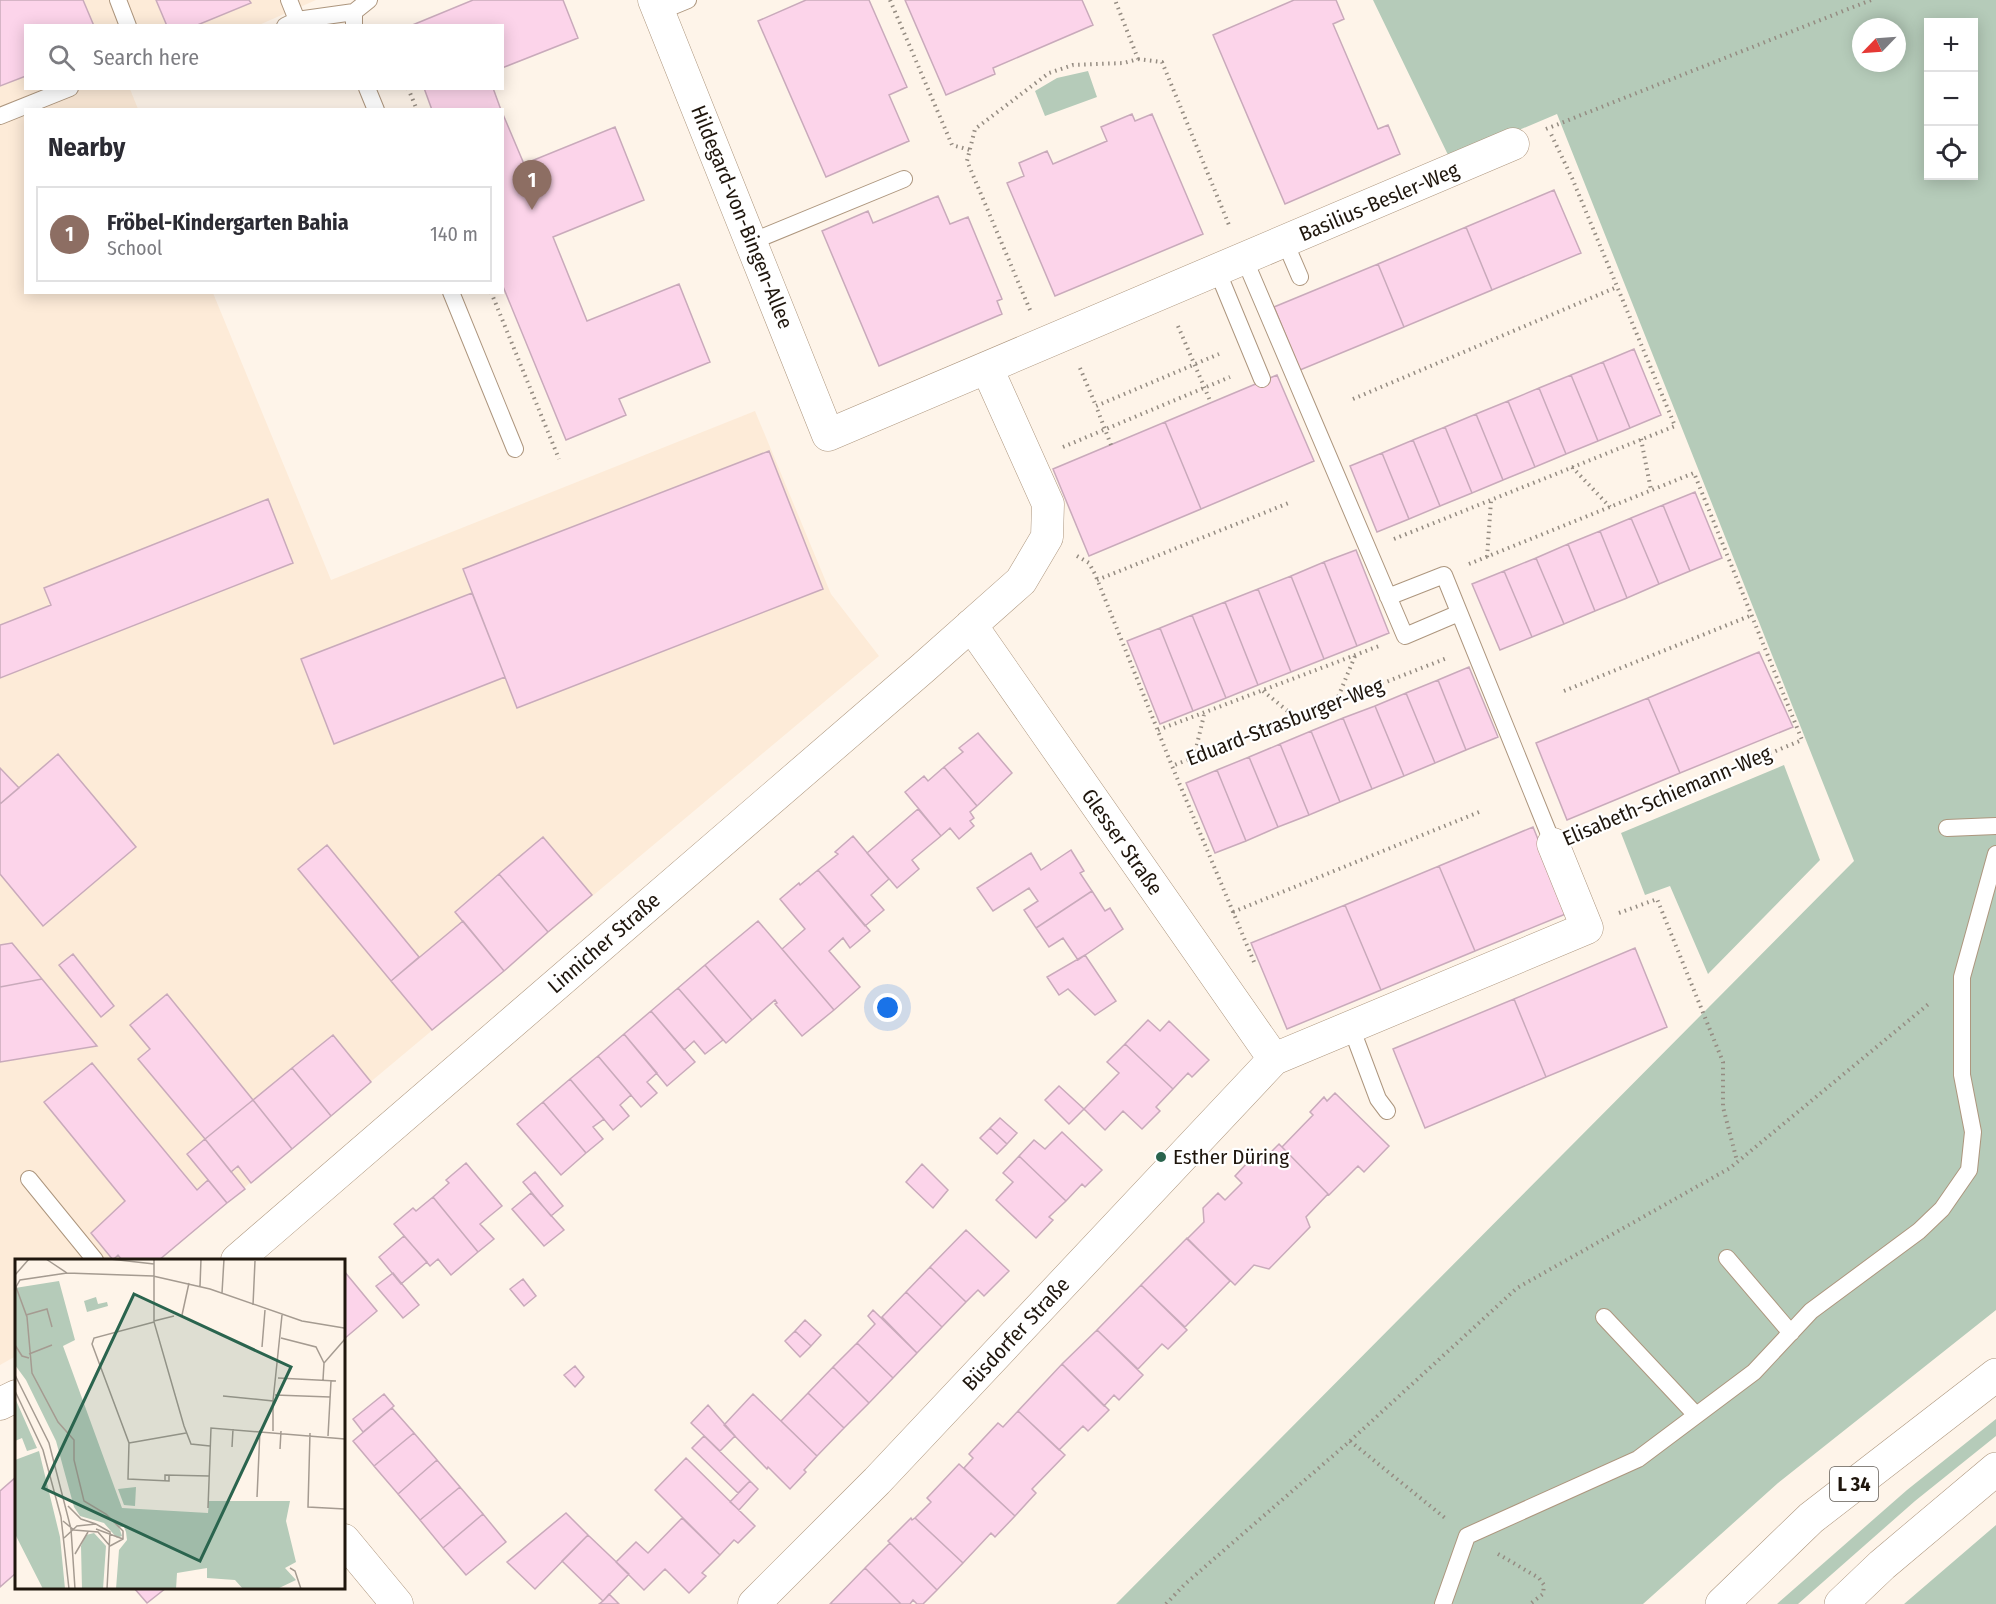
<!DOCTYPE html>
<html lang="en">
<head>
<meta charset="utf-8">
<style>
	:root { --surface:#fff; --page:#f7f7f7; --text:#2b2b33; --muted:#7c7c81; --line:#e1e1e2; --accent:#0f766e }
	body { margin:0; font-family:"Fira Sans Condensed",sans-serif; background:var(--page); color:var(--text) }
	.controls { position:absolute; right:18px; top:18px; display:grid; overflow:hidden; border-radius:0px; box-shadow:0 3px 15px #0003 }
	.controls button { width:54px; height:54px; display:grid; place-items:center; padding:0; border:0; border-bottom:2px solid var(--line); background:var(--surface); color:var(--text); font:30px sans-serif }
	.compass { position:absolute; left:1852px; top:18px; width:54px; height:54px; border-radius:50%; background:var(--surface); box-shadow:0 3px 15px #0003; rotate:245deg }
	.you { position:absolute; left:888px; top:1008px; width:21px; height:21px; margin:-15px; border:4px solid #fff; border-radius:50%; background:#1a73e8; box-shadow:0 0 0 9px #1a73e833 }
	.badge { display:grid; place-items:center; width:39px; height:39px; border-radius:50%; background:var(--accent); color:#fff; font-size:20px; font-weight:700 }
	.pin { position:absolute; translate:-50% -50px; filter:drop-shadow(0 2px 3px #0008) }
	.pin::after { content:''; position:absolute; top:32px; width:21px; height:18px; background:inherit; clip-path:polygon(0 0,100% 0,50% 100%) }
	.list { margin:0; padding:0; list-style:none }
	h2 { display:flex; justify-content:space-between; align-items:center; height:78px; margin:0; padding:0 24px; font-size:26px }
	h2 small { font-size:20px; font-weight:400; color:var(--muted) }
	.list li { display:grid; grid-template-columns:39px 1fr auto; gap:18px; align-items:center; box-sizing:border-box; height:96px; margin:0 12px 12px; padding:0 12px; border:2px solid var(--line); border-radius:0px }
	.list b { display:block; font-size:22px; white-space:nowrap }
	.list p { margin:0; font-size:20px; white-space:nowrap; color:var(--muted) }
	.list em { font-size:20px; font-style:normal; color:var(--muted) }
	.icon { flex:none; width:33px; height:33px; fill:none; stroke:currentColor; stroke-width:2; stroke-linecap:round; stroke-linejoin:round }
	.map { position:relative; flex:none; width:1996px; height:1604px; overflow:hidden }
	.search { position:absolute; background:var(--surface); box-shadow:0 3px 15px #0003; left:24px; top:24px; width:480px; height:66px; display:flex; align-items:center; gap:15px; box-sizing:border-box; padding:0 21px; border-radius:0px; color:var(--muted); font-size:22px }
	.panel { position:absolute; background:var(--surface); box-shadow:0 3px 15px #0003; left:24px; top:108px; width:480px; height:186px; border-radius:0px }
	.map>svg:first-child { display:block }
	.built { fill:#fdebd8 }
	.green { fill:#b5cbb9; fill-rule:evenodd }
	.building { fill:#fcd4ea; stroke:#c9aabb; stroke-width:1.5 }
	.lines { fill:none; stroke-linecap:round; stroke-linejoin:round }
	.service-casing { stroke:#ad967e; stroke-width:18 }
	.minor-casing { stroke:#ad967e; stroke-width:33 }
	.trunk-casing { stroke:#ad967e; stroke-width:34 }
	.path { stroke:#958c82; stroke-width:4; stroke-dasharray:1.5 4.5; stroke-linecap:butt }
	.service { stroke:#fff; stroke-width:16 }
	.minor { stroke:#fff; stroke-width:32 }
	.trunk { stroke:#fff; stroke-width:33 }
	.poi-dot { fill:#2a644e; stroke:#fff; stroke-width:2 }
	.labels { text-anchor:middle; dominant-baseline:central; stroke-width:4.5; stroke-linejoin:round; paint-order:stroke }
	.shield { fill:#fff; stroke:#625c56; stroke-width:1.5 }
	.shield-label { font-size:20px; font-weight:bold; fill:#1f160d }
	.street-label { font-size:21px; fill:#1f160d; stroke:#fff }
	.poi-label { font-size:21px; fill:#1f160d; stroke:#fff; text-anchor:start }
	.inset-road { fill:none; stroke:#a59b91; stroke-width:1.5 }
	.view { fill:#2a644e; fill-opacity:0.15; stroke:#2a644e; stroke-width:3 }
	.inset-edge { fill:none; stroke:#1f160d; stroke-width:3 }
</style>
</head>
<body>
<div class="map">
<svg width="1996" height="1604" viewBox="0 0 1996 1604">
	<rect width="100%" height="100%" fill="#fef4e9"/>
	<path class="built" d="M0,0H316L259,25L26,26V88L130,89L138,109L26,110V292L213,293L331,580L755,411L831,594L879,656L158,1260H16V1356L0,1365Z"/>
	<path class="green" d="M1373,0H1996V1310L1778,1483L1643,1604H1116L1854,861L1557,114L1450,159ZM1928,22H1974V176H1928ZM1861,27H1897V63H1861Z
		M1088,71L1097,97L1045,116L1035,91L1057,78Z
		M1784,765L1820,860L1708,974L1670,886L1645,895L1621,833Z
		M1996,1419V1436L1915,1501L1798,1604H1777L1907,1490Z
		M1996,1524V1604H1904L1996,1525Z"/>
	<path class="building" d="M0,0H83L94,26H26V76L0,86Z
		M156,0H249L251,3L195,26H167Z
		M473,0H563L578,38L502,68V26H410Z
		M806,0H869L907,87L889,95L909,141L826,177L758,21Z
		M905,0H1082L1093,25L993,68L995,74L946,95Z
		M1294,0H1336L1344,19L1333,24L1378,129L1388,125L1400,154L1285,204L1213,35Z
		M424,88H493L501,110H432Z
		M502,112L524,164L615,127L644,200L553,237L587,321L679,284L710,362L619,399L626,415L566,440L502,284Z
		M1132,114L1135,121L1152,114L1203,234L1055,296L1007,183L1024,176L1019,163L1047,151L1053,164L1107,141L1101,127Z
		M1554,190L1581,253L1492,290L1466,227Z
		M938,196L950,224L968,217L1002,299L997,301L1002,314L879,366L822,231L868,211L873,223Z
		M1466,227L1492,290L1404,327L1378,264Z
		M1378,264L1404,327L1300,370L1274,307Z
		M1634,349L1661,415L1630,428L1603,362Z
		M1603,362L1630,428L1598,441L1571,375Z
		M1277,375L1314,461L1201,509L1165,422Z
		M1571,375L1598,441L1566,454L1539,388Z
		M1539,388L1566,454L1535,467L1508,401Z
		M1508,401L1535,467L1503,480L1476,414Z
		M1476,414L1503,480L1472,493L1445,427Z
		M1165,422L1201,509L1089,556L1053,469Z
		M1445,427L1472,493L1440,506L1413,440Z
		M1413,440L1440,506L1409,519L1382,453Z
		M769,451L823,589L517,708L463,569Z
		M1382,453L1409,519L1377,532L1350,466Z
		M1695,492L1722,558L1690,571L1663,505Z
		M268,499L293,563L0,678V625L51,605L44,588Z
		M1663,505L1690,571L1659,584L1631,518Z
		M1631,518L1659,584L1627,598L1600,531Z
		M1600,531L1627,598L1595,611L1568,544Z
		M1568,544L1595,611L1564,624L1536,558Z
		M1356,550L1389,633L1357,646L1324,562Z
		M1536,558L1564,624L1532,637L1504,571Z
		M1324,562L1357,646L1324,659L1291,576Z
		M1504,571L1532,637L1500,650L1472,584Z
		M1291,576L1324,659L1291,672L1258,589Z
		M1258,589L1291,672L1258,685L1225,602Z
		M472,593L505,677L334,744L301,659Z
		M1225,602L1258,685L1226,698L1192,615Z
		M1192,615L1226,698L1193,711L1160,628Z
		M1160,628L1193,711L1160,724L1127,641Z
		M1759,652L1793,727L1680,773L1648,698Z
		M1469,667L1498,737L1466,750L1438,680Z
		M1438,680L1466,750L1435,763L1406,693Z
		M1406,693L1435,763L1404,776L1375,706Z
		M1648,698L1680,773L1567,820L1536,743Z
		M1375,706L1404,776L1372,789L1343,718Z
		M1343,718L1372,789L1340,802L1311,731Z
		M1311,731L1340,802L1309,815L1280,744Z
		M978,733L1012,773L977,806L944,767L963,752L959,748Z
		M1280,744L1309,815L1278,827L1249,757Z
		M58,754L136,847L43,926L0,874V804Z
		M1249,757L1278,827L1246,841L1217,770Z
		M944,767L977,806L970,812L974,818L970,821L974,826L959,839L950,828L941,836L905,792L924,776L928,781Z
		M0,768L19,788L0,804Z
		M1217,770L1246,841L1215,853L1186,783Z
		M918,809L941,836L912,860L919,869L897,888L867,853Z
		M1533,827L1568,913L1475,951L1439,866Z
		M853,836L889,879L871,895L884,910L865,926L818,870L838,854L835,852Z
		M543,837L592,895L548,932L499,874Z
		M327,845L419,957L391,981L298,869Z
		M1071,850L1084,871L1080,873L1092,891L1036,928L1024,910L1038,901L1029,888L993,911L977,888L1031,853L1041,870Z
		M1439,866L1475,951L1381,990L1345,905Z
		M818,870L870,931L850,948L843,938L829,951L860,987L834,1010L782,949L805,929L780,899L799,883L800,885Z
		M499,874L548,932L504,971L455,912Z
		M1092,891L1105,911L1110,908L1123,929L1078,960L1063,938L1049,947L1036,928Z
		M1345,905L1381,990L1287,1029L1251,943Z
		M463,921L504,971L432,1030L391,981Z
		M758,921L834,1010L802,1036L775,1004L777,1003L775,1000L752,1020L705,965Z
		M12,943L42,979L0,987V945Z
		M1635,948L1667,1027L1546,1077L1514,999Z
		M73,954L114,1006L101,1017L59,965Z
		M1085,955L1116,1001L1095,1015L1068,989L1059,995L1047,977Z
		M705,965L752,1020L726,1043L678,988Z
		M42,979L97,1046L0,1062V987Z
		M678,988L723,1040L705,1054L694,1041L684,1050L651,1011Z
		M167,994L253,1100L205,1139L138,1059L150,1049L130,1025Z
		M1514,999L1546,1077L1425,1128L1393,1049Z
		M651,1011L695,1062L667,1086L624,1034Z
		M1148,1020L1160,1031L1169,1021L1209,1060L1192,1077L1188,1073L1173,1089L1125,1044Z
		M624,1034L657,1073L647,1082L657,1093L641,1107L598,1056Z
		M333,1035L371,1082L331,1116L292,1068Z
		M1125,1044L1173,1089L1156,1107L1160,1111L1142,1129L1123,1111L1105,1130L1084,1109L1119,1073L1107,1062Z
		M598,1056L631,1095L620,1105L629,1116L613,1130L570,1079Z
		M92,1063L197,1190L208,1180L227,1203L159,1260H122L118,1255L113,1260L91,1233L125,1201L44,1102Z
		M292,1068L331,1116L292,1149L253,1100Z
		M570,1079L604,1119L593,1127L603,1139L586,1153L543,1102Z
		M1059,1086L1084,1109L1069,1124L1045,1100Z
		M1335,1093L1389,1146L1364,1172L1358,1166L1329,1195L1282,1147L1313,1115L1310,1112L1324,1097L1327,1101Z
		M253,1100L292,1149L251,1183L238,1166L231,1172L205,1139Z
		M543,1102L586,1153L561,1175L517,1124Z
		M1000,1118L1017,1133L1007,1144L990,1128Z
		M990,1128L1007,1144L997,1154L980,1138Z
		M1062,1132L1102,1170L1085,1187L1082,1184L1066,1201L1019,1156L1034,1140L1045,1149Z
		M205,1139L245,1189L227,1203L187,1154Z
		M1279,1144L1328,1194L1306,1217L1310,1227L1269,1269L1254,1265L1235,1285L1187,1239L1204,1222L1203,1208L1218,1193L1225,1200L1242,1183L1235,1176L1249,1161H1262Z
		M1019,1156L1066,1201L1049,1217L1053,1220L1036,1238L996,1200L1013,1182L1003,1173Z
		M466,1163L502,1206L480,1224L494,1239L478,1252L433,1197L449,1183L446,1180Z
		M922,1164L948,1190L933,1208L906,1182Z
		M535,1172L563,1206L551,1216L523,1182Z
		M531,1193L564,1230L544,1246L512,1209Z
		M433,1197L478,1252L451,1275L438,1259L430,1266L394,1224L413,1208L416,1211Z
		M966,1230L1009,1271L984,1296L978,1290L966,1302L930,1267Z
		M404,1236L427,1262L401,1284L379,1257Z
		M1187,1238L1230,1281L1185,1327L1141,1285Z
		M930,1267L966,1302L942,1327L906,1292Z
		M344,1271L377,1311L344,1339Z
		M393,1273L419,1305L403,1318L376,1286Z
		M523,1279L536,1296L524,1306L510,1289Z
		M1141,1285L1187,1330L1168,1349L1162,1344L1138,1369L1097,1330Z
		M906,1292L942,1327L917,1353L882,1317Z
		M873,1310L917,1353L893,1378L857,1343L875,1324L868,1316Z
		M805,1320L821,1335L811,1346L795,1331Z
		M1097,1330L1143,1375L1119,1400L1114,1395L1104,1406L1062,1364Z
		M795,1331L811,1346L800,1357L785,1341Z
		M857,1343L893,1378L869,1403L833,1367Z
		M1062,1364L1109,1410L1088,1431L1083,1426L1059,1450L1018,1411Z
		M575,1366L584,1377L575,1387L564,1375Z
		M833,1367L869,1403L844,1428L808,1393Z
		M808,1393L844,1428L817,1456L781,1421Z
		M384,1394L394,1406L363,1432L353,1419Z
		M753,1394L817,1456L804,1470L806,1472L790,1489L768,1467L767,1469L724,1425Z
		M708,1405L735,1436L720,1451L691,1423Z
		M392,1408L414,1433L374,1466L353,1441Z
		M1018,1411L1065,1455L1032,1489L1036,1493L1015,1516L964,1468L973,1458L969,1454L998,1423L1003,1427Z
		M414,1433L437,1460L398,1494L374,1466Z
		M704,1436L750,1481L738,1493L692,1448Z
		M686,1458L755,1526L738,1543L734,1540L720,1555L655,1490Z
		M437,1460L460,1487L420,1520L398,1494Z
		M959,1464L1015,1516L995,1537L991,1533L963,1563L915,1518L931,1502L927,1498Z
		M16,1477V1573L0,1587V1491Z
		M750,1481L758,1489L739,1510L730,1502Z
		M460,1487L483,1514L443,1548L420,1520Z
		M566,1513L588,1535L535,1589L507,1562Z
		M483,1514L506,1542L466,1575L443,1548Z
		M682,1518L720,1555L702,1573L706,1576L689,1593L665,1569L644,1590L616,1562L636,1542L648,1553Z
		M911,1518L912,1520L915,1518L963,1563L937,1590L888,1541Z
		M588,1535L629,1574L603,1601L562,1561Z
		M890,1543L937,1590L923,1604H917L913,1600L910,1604H901L865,1568Z
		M865,1568L901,1604H830Z
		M134,1588H166L147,1603Z
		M609,1594L619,1604H599L603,1601Z"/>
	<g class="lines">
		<g class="service-casing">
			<path id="service" d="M118,0L128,26
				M289,0L297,20
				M659,12L688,0
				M285,26L297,20L354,12
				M354,26V12L369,0
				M367,88L376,110
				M0,116L70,88
				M751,242L904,179
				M1285,242L1300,277
				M1244,258L1405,636L1459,613
				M1217,270L1262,379
				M451,292L515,449
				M1388,597L1444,575L1553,844
				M1947,828L1996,826
				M1351,1027L1378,1099L1387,1111
				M29,1179L95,1260
				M1727,1258L1791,1333
				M1604,1317L1696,1415
				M1443,1604L1467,1536L1638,1459L1754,1372L1811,1311L1919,1231L1942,1209L1969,1170L1973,1132L1962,1075V977L1996,854"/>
		</g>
		<g class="minor-casing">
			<path id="minor" d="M654,0L828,435L1513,144
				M971,625L1274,1059
				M237,1260L923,668L1021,581L1047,537L1048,504L987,368
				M0,1404L16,1396
				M344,1540L397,1604
				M754,1604L877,1481L1274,1059L1587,928L1553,844"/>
		</g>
		<g class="trunk-casing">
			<path id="trunk" d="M1722,1604L1811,1518L1996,1375
				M1841,1604L1882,1565L1996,1469"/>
		</g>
		<path class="path" d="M890,0L952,145L970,150
			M1138,59L1162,62L1229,225
			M408,88L417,110
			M1546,129L1871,0
			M491,292L559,459
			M1030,310L967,161L975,129L1049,73L1073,65L1124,63L1138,59L1115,0
			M1178,326L1211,403
			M1080,368L1096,406
			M1353,399L1617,287
			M1641,439L1651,490
			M1111,445L1096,406L1219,354
			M1063,447L1230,377
			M1572,467L1610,507
			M1394,539L1675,426L1572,178L1550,132
			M1077,556L1089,563L1095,574L1172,766
			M1487,557L1491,501
			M1469,564L1694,473L1802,740L1588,829
			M1097,580L1291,502
			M1263,691L1295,717
			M1564,691L1752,615
			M1336,702L1355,656
			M1158,730L1379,646
			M1194,757L1204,715
			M1233,912L1479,812
			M1619,913L1657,899L1723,1062V1107L1737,1161
			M1254,962L1172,766L1447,658
			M1350,1441L1445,1518
			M1498,1554L1539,1578L1544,1585L1543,1594L1530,1604
			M1166,1604L1185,1584L1350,1441L1517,1288L1730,1168L1931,1002"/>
		<use href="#service" class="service"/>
		<use href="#minor" class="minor"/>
		<use href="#trunk" class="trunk"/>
	</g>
	<circle class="poi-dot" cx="1161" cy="1157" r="6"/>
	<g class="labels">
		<rect class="shield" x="1830" y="1467" width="48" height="34" rx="4.5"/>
		<g class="shield-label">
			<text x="1854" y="1484">L 34</text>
		</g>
		<g class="street-label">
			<text transform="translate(1379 202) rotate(-23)">Basilius-Besler-Weg</text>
			<text transform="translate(742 217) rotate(68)">Hildegard-von-Bingen-Allee</text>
			<text transform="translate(1285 722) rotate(-21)">Eduard-Strasburger-Weg</text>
			<text transform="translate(1667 796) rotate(-23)">Elisabeth-Schiemann-Weg</text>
			<text transform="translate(1122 842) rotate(55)">Glesser Straße</text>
			<text transform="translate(604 943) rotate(-41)">Linnicher Straße</text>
			<text transform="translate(1016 1334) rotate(-47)">Büsdorfer Straße</text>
		</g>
		<g class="poi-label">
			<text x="1173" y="1157">Esther Düring</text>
		</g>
	</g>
	<g transform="translate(15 1259)">
		<rect width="330" height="330" fill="#fef4e9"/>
		<path d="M44,22L60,81L48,87L107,249L193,254L194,242H275L271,262L281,303L270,309L281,321L262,330H228L220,321L192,319V309L162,314L161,330H101L104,291L112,281L111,273L109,268H104L107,277L102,279L89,264L65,257L59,248L41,182L11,121L0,106V29ZM81,38L83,45L92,43L93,47L72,53L69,42ZM0,139L22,189L12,192L7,179L0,182ZM24,192L45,278L50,330H28L0,275V201ZM121,228L120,247L109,246L103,230ZM79,274L91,287L88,330H67L66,287L71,276Z" fill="#b5cbb9"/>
		<path class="inset-road" d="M31,0L52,14L138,17L195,30L287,62L329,69M95,0L139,5M139,0V63L169,167L176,185L195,187M52,14L5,21L1,28L12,58L17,114L43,163L59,181V201L69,242L91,255L108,272V280L95,287M0,16L14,0M185,27L186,0M207,34L209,0M238,46L240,2M11,56L32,50L37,68M167,56L174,24M139,62L159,57M139,63L79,79L77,85L114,184L113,220L154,222V216M266,79L301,88L309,104M0,86L7,97L14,99M247,88L250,51M14,95L37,86M0,116L34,184L56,270M263,119L321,122M308,121L309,104L330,80M0,132L28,191L46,258M260,136L315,138M208,137L258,142V172M258,142L267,56M295,174L293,248L330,250M313,177L316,122M114,184L171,174M217,188L218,170M265,190L266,172M150,222V216L194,217M242,238L245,171M53,247L66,260L81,265M193,249L196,169L330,180M46,258L54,330M48,262L59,271L83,273L95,287M56,270L60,330M81,270L108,280M49,279L62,267L81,265L95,273L92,330M60,295L73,273M275,309L280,312L286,330"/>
		<path class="view" d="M119,35L276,108L185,302L28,229Z"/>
		<rect width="330" height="330" class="inset-edge"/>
	</g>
</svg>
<div class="controls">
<button>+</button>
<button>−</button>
<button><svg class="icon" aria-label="locate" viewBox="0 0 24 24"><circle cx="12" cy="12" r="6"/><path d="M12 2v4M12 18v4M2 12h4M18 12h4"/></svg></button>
</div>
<svg class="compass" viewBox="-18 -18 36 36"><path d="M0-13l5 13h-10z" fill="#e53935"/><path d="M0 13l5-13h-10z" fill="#7c7c81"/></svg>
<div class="you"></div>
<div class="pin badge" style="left:532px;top:210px;background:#8d6e63">1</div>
<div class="search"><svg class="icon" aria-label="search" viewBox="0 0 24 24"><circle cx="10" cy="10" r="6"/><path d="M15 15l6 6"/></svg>Search here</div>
<section class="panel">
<h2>Nearby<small></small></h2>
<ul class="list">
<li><span class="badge" style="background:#8d6e63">1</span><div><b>Fröbel-Kindergarten Bahia</b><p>School</p></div><em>140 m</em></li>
</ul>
</section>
</div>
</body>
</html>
